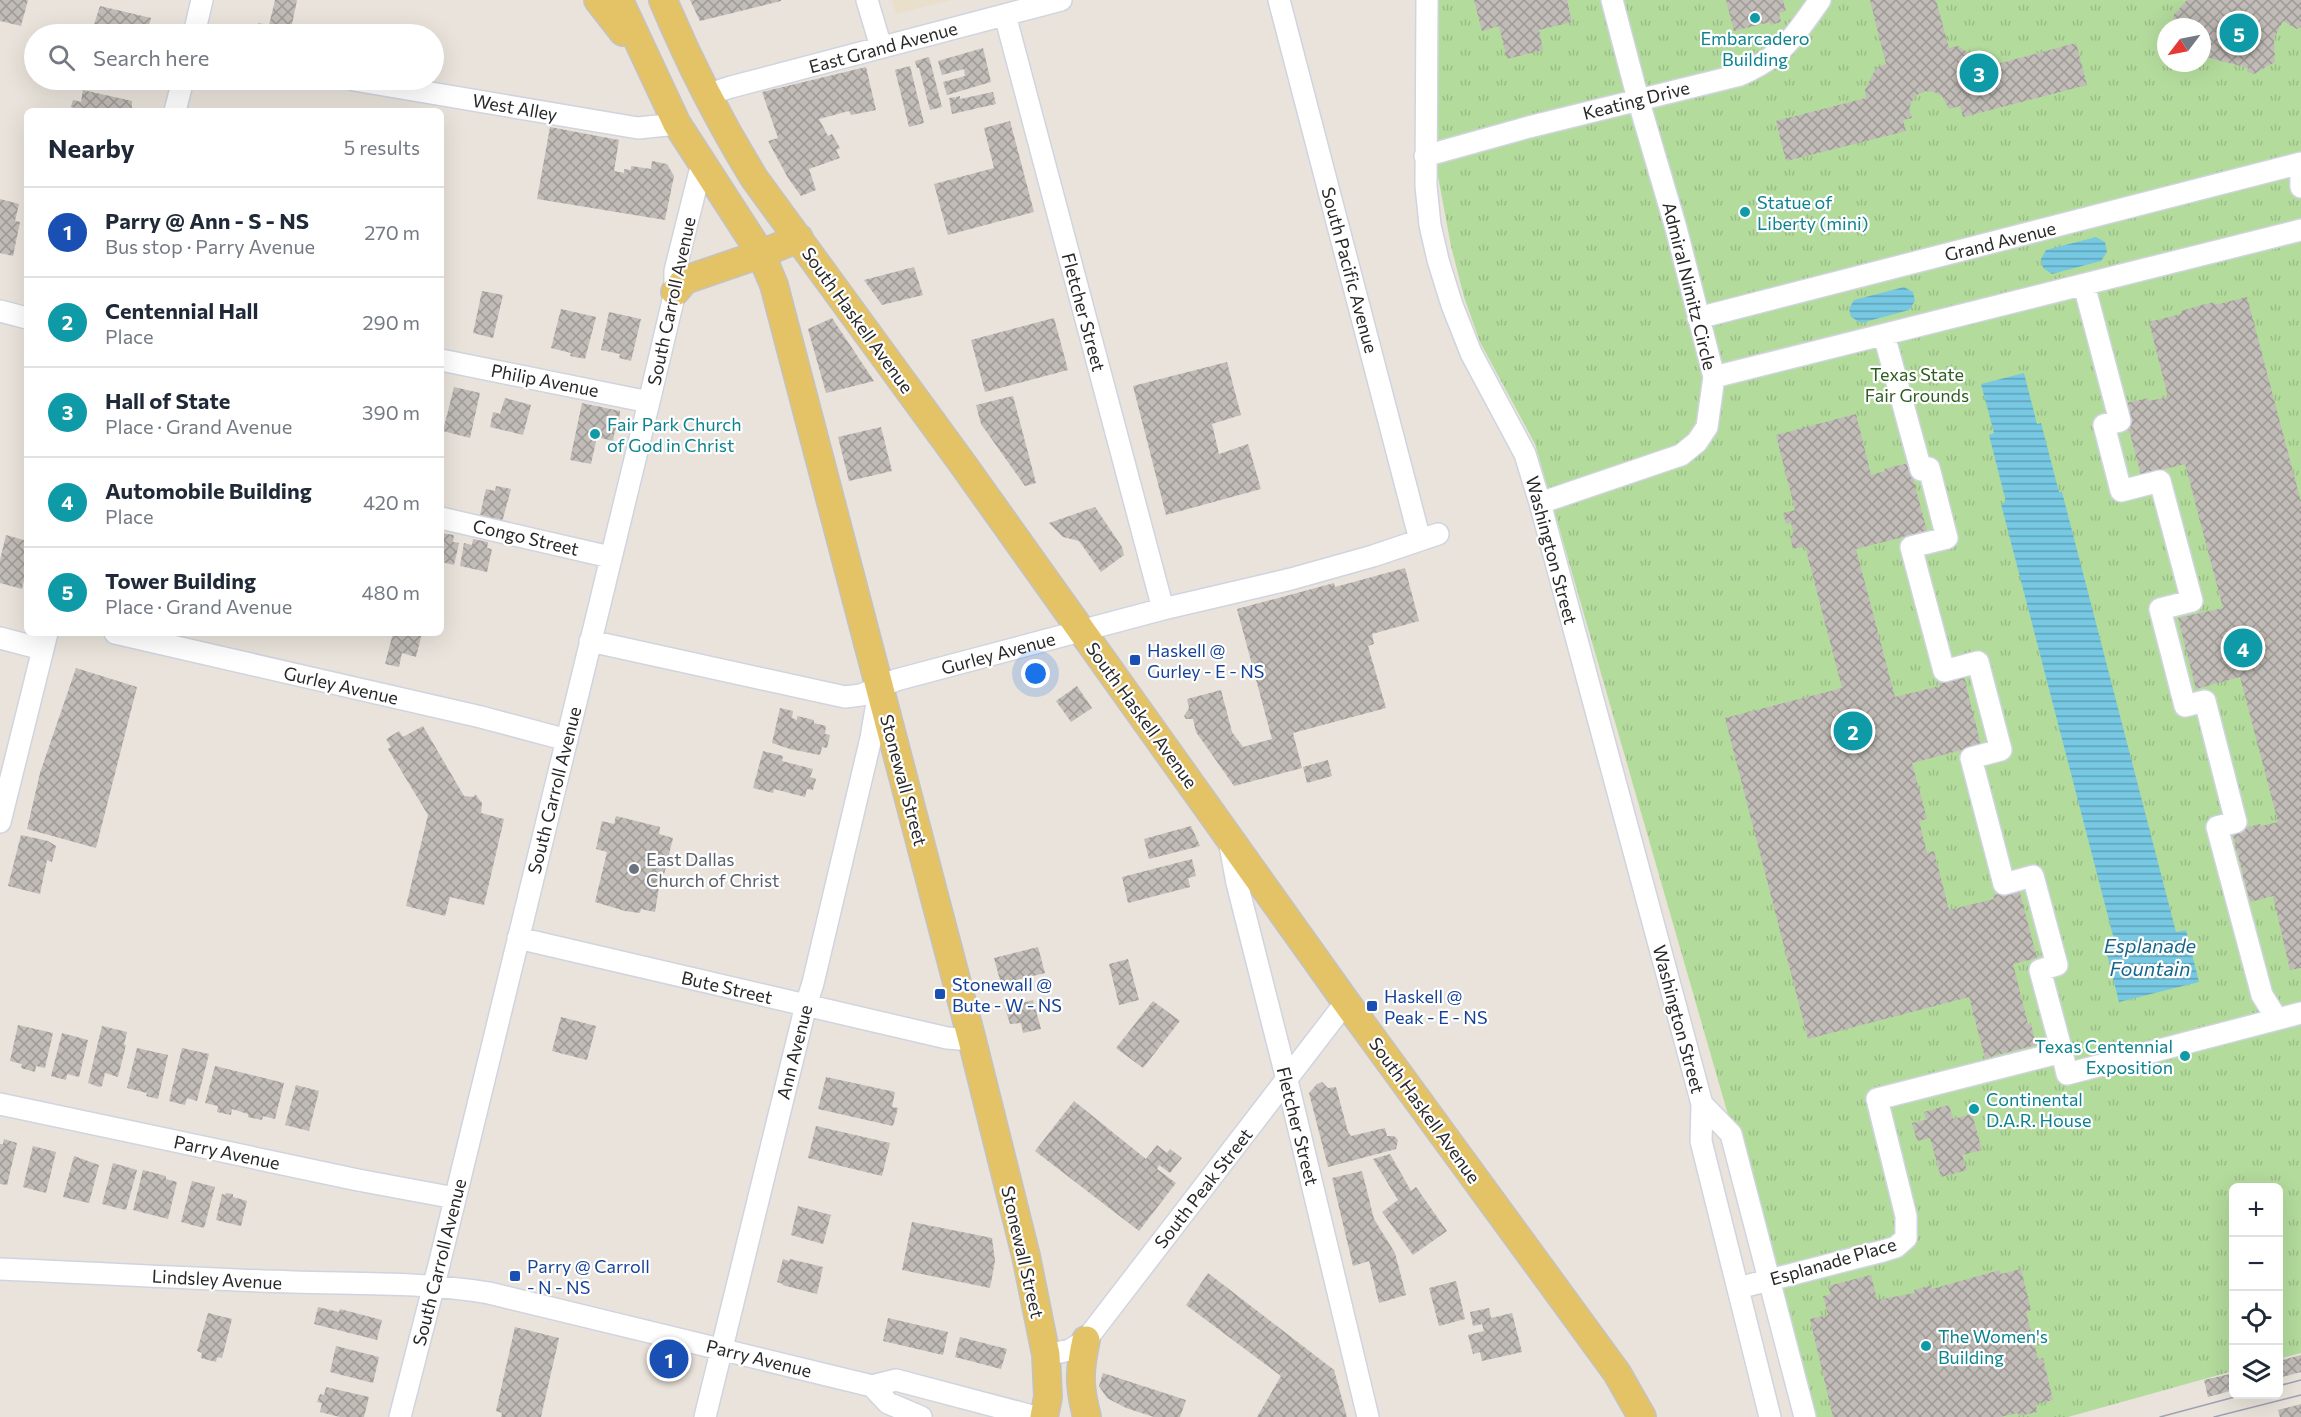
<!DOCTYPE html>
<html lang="en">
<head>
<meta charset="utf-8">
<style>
	:root { --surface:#fff; --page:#f6f6f7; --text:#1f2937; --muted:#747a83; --line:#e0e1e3; --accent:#d93025 }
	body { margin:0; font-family:Commissioner,sans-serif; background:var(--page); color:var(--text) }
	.controls { position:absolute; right:18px; bottom:18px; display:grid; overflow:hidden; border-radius:9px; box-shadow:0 6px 24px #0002 }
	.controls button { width:54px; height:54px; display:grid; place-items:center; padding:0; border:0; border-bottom:2px solid var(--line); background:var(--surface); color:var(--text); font:30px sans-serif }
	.compass { position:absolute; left:2157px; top:18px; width:54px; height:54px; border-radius:50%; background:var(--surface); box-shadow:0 6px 24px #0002; rotate:238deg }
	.you { position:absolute; left:1036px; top:674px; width:21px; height:21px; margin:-15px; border:4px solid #fff; border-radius:50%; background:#1a73e8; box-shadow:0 0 0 9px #1a73e833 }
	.badge { display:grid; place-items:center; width:39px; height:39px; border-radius:50%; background:var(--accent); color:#fff; font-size:20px; font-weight:700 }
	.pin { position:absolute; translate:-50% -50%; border:3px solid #fff; box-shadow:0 2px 6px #0006 }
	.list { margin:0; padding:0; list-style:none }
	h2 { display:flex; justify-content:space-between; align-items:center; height:78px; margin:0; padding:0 24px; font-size:26px }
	h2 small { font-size:20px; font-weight:400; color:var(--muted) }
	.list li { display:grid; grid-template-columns:39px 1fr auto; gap:18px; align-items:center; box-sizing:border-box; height:90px; padding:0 24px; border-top:2px solid var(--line) }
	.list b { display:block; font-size:22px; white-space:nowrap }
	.list p { margin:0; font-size:20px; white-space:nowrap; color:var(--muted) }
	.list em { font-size:20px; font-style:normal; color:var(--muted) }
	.icon { flex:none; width:33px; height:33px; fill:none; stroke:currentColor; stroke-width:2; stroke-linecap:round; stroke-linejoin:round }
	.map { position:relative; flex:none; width:2301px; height:1417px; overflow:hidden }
	.search { position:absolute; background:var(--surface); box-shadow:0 6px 24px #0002; left:24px; top:24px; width:420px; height:66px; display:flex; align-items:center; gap:15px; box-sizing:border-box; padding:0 21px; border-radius:33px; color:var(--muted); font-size:22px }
	.panel { position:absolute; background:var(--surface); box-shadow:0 6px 24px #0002; left:24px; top:108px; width:420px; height:528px; border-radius:9px }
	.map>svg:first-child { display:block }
	.education { fill:#eadfcb }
	.park { fill:url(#park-tufts); fill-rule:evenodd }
	.water { fill:url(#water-rules) }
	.building { fill:url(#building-cross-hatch) }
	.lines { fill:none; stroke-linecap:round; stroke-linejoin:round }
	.minor-casing { stroke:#d0d4e0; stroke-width:24 }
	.major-casing { stroke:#c3c3c3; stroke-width:30 }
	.minor { stroke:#fff; stroke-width:21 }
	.major { stroke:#e3c366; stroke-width:27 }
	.tram { stroke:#9ea1b1; stroke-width:1.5 }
	.culture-dot { fill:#0f9aa8; stroke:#fff; stroke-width:2 }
	.transit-dot { fill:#1a4fb4; stroke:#fff; stroke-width:2 }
	.worship-dot { fill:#6b7280; stroke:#fff; stroke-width:2 }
	.labels { text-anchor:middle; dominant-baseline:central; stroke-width:4.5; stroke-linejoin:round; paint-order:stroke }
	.culture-label { font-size:18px; fill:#0d838f; stroke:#fff; text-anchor:start }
	.street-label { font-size:18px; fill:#282828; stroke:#fff }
	.park-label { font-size:18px; fill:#2e5d20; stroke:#fff }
	.transit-label { font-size:18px; fill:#164399; stroke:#fff; text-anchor:start }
	.worship-label { font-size:18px; fill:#5b616d; stroke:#fff; text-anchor:start }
	.water-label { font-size:20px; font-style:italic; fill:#19668b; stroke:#fff }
</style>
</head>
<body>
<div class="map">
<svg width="2301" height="1417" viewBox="0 0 2301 1417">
	<defs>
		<pattern id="park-tufts" width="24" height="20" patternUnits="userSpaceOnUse" patternTransform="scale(1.5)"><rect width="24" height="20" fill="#b3db9c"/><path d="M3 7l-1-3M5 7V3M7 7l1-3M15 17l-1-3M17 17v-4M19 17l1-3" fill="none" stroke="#9abc86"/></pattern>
		<pattern id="water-rules" width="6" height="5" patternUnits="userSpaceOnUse" patternTransform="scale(1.5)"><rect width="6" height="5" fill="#76c8e3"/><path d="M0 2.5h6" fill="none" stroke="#61a2b8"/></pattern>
		<pattern id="building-cross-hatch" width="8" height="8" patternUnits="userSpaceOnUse" patternTransform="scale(1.5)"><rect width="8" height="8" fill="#c1bcb7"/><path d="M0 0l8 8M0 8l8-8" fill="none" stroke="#9d9995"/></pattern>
	</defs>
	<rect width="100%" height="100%" fill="#e9e3db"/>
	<path class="education" d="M892,0H951L896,14Z"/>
	<path class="park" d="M1436,0H2301V1353L2279,1359L2278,1188H2234L2233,1371L2068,1417H1815L1535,444L1480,342L1464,297L1451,246L1437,171L1435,123L1438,37ZM2166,27H2202V63H2166Z"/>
	<path class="water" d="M2096,237L2105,242L2107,252L2101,261L2052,274L2043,268L2041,259L2046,250Z
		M1904,287L1913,292L1915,301L1909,310L1861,323L1851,317L1849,309L1854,300Z
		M2024,373L2037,424L2041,423L2059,492H2062L2176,932L2186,930L2199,982L2119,1002L2106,950L2116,947L2001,504L2006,502L1989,435L1994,433L1981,384Z"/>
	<path class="building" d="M0,0H28L21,26L0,21Z
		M275,0H297L290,34H257L258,23L269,25Z
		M690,0H781V1L700,21Z
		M1474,0H1567L1572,22L1539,30L1543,50L1507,59L1499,26L1482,31Z
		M1726,0H1783L1786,11L1779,13L1781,22L1770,25V22L1734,31Z
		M1870,0H1936L1949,48L1958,46L1980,61L1982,68L2076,43L2087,85L1963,117L1960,106L1949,109L1942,96L1934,92L1925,91L1917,95L1912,101L1909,109L1912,118L1903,120L1906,131L1786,161L1776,121L1866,98L1865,90L1876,68L1886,64Z
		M2187,0H2301V27L2297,29L2283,21L2274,38L2275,62L2254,74L2247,72L2248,68L2202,56V27H2176L2173,16Z
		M100,6L151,18L147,34H91Z
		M983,48L991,82L947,95L943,82L965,76L964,69L942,75L938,61Z
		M929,57L942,107L930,110L919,68H917L915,61Z
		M910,66L924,123L909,127L895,70Z
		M866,67L876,110L851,115L849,111L819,119L828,136L832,134L840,148L836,150L840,158L809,169L816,190L801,196L788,178L768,141L778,138L762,92Z
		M105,80H135L132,87Z
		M83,90L132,101V111H78V109L71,107L73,100L81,102Z
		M993,92L996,104L952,114L949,98L955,97V100L956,97L960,96V99Z
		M1010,121L1034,212L948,235L934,184L994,168L984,128Z
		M550,127L619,140L614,171L624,173V169L631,170V166L651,169L652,161L667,164L674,176L665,220L537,199Z
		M0,199L19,204L15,221L20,222L13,256L0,253Z
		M914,267L923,295L882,305L864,280Z
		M482,291L503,295L493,338L473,333Z
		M2247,297L2301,502V968L2290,970L2273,896L2250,902L2232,831L2260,824L2261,826L2278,822L2240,677L2196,689L2178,618L2223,608L2185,464L2141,475L2122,404L2148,398L2149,401L2168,397L2149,322L2181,314V311L2198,306L2214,302L2215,305Z
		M561,309L596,317L585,359L570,356L571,353L551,348Z
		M609,312L641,319L631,361L619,358L620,354L601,350Z
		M832,318L874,381L826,393L808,329Z
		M1054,318L1068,370L985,392L971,340Z
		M1227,362L1241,415L1212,424L1219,454L1248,444L1261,489L1166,515L1133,386Z
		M454,387L480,393L470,438L443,431Z
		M1013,396L1036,483L1025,486L981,424L976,405Z
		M505,398L531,405L523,435L490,427L493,412L500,414Z
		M582,403L620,411L618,431L615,430L613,441L597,437L591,464L570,460Z
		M1856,414L1871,475L1885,471L1884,469L1909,463L1927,531L1856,549L1895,697L1940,686L1939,683L1964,677L1981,745L1912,763L1927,819L1919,821L1927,853L1934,851L1949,910L1994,899L1993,895L2019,889L2037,958L2013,964L2028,1024L2031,1023L2036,1045L1985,1058L1969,997L1808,1039L1725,718L1842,688L1805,546L1793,549L1790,536L1794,535L1791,523L1786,524L1783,513L1795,510L1776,435Z
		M881,427L892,471L849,481L838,437Z
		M496,486L511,489L502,522L480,515L486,489L495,491Z
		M1095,507L1122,547L1124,555L1101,572L1079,541L1063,537L1049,523Z
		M441,533L454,535L453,542L459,543L454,565L441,562Z
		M6,535L27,541V568L22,589L0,583V560Z
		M473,539L488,542L487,548L492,549L487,572L460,566L464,543L472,545Z
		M1405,568L1419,621L1372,634L1374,644L1368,646L1386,708L1293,733L1302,768L1234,786L1196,732L1193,719H1186L1184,716L1189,708L1187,699L1221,690L1232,732L1243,747L1272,739L1237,609L1334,583L1335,587Z
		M393,633H422L416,657L402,653L399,667L385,664Z
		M76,668L137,687L96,848L27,829L40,773Z
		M1077,686L1092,708L1071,722L1056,701Z
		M780,708L793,711L792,718L797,720V716L814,720V723L826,726L825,734L830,735L827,748L822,747L820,755L790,749L772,743Z
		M423,726L464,796L474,797L475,794L482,803L481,813L504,819L484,905L450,897L445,916L406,906L428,815L388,749L391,747L386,739L399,731L403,737Z
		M763,751L783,756L782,761L813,769L810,777L816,779L813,790L807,789L805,797L774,789L773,793L753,788Z
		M1328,760L1332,776L1307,783L1303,767Z
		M616,816L660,827L659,834L673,838L661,887H659L655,912L641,909L640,913L625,911L595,902L607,852L596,849L602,821L614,824Z
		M1191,826L1200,846L1149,859L1144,839Z
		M21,835L48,841L56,846L52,862L47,860L40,894L8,886Z
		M1192,859L1196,876L1188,878L1190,887L1128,903L1122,877Z
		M1038,947L1045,973L1001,984L994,958Z
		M1128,959L1139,1000L1119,1005L1109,964Z
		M1033,1000L1041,1029L1023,1033L1021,1023L1010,1024L1005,1008Z
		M1153,1001L1180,1021L1143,1068L1116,1048Z
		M561,1017L596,1026L587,1060L552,1051Z
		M18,1025L53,1033L45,1068L36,1066L35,1072L21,1068L22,1064L10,1061Z
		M102,1026L127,1032L124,1045H126L118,1077L105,1073L102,1086L99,1087L88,1083Z
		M62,1033L88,1040L79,1077L67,1074L66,1080L51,1076Z
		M137,1048L168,1055L158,1099L146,1096L147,1093L127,1088Z
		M182,1048L209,1054L197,1101L187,1098L185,1105L169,1101Z
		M215,1066L284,1083L275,1119L263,1116L262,1120L248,1117V1114L232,1109L231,1115L217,1112L218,1106L205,1103Z
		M826,1077L895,1092L892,1107L898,1108L893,1126L818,1109Z
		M1322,1082L1328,1088L1336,1087L1348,1132L1351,1136L1385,1128L1387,1136H1394L1398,1140L1396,1149L1328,1167L1309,1093L1317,1084Z
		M296,1085L319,1091L309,1131L285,1125Z
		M1074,1101L1146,1159L1157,1145L1167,1153L1170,1149L1182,1158L1170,1173L1159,1165L1157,1169L1176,1183L1139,1231L1035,1151Z
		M1949,1105L1953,1119L1972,1114L1982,1150L1962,1155L1967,1170L1941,1177L1930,1138L1917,1141L1912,1123L1926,1120L1924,1112Z
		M816,1126L890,1143L882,1176L808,1158Z
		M4,1139L17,1143L7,1185L0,1184V1144H3Z
		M33,1146L56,1152L46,1193L23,1187Z
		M1390,1154L1411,1191L1416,1187L1447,1231L1413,1255L1382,1212L1398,1200L1373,1159Z
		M74,1156L99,1165L89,1203L63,1197Z
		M113,1163L137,1170L126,1210L102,1204Z
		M143,1170L166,1176V1179L177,1182L168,1219L133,1210Z
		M1362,1171L1374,1219L1395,1253L1406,1295L1379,1303L1369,1261L1353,1266L1332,1178Z
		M192,1181L215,1187L204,1228L181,1222Z
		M226,1193L233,1194V1197L247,1201L241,1226L216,1220L222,1194L225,1195Z
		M798,1206L831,1215L823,1244L791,1235Z
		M912,1222L992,1238L995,1261L990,1288L902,1270Z
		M783,1259L789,1261L790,1259L823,1267L817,1294L782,1285L783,1284L777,1282Z
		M2021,1269L2031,1310L2026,1312L2038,1359L2043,1358L2053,1400L2036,1404L2037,1412L2019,1416L2018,1413L2000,1417H1833L1810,1319L1828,1315L1823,1296L1831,1295L1828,1286L1871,1275L1877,1300L1915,1293L1914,1290L1932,1285V1289L2000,1270L2001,1274Z
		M1208,1273L1334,1370L1347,1417H1257L1281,1376L1186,1305Z
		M1456,1281L1465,1319L1439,1326L1429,1288Z
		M318,1307L339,1312L340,1309L382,1320L377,1340L314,1324Z
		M1489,1308L1491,1318L1512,1313L1522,1352L1482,1361L1480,1352L1473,1354L1468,1335L1484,1331L1482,1324L1473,1326L1470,1312Z
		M208,1313L232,1319L222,1358L217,1357L216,1362L201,1358L202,1353L197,1351Z
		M888,1318L948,1332L943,1355L883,1341Z
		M515,1327L559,1338L541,1417H501L502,1413L496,1411Z
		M960,1337L1007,1349L1001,1369L955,1357Z
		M336,1346L379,1357L373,1383L330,1372Z
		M2301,1355V1372L2278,1378V1361Z
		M1103,1373L1186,1400L1180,1417H1154L1126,1408L1107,1398L1099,1386Z
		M2234,1373V1390L2208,1397L2204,1380Z
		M326,1387L369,1397L364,1417H340L320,1412L322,1403L317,1402L320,1394L324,1395Z
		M2301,1404V1417H2280L2278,1410Z"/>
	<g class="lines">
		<g class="minor-casing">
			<path id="minor" d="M867,0L881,47
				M1279,0L1420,540
				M1427,0L1426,186L1430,225L1438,260L1452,305L1471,353L1525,454L1540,503L1702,1104L1701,1141L1770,1417
				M1005,15L1163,609
				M194,34L202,0
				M354,80L638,128L677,124
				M706,95L731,87L1061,0
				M175,111L183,80
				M1425,156L1529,127L1740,75C1783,56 1794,37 1820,0
				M2301,168V187
				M2084,285L2120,421L2104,425L2121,491L2160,481L2192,601L2160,609L2185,706L2205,701L2236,822L2217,827L2262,995L2277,1019
				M0,311L27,318
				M1698,318L2301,163
				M1884,335L1921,470L1929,468L1947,538L1911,547L1944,671L1978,662L2001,750L1971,758L2004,884L2033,876L2057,965L2040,970L2062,1052
				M441,360L649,402
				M1714,377L2301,230
				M1540,503L1681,455L1697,442L1707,427L1714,377L1676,228L1638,99L1612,0
				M441,518L610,557
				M115,633L481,717L567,740
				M0,638L42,649
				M590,641L845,697L861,695L896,680L1163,609L1291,579L1373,556L1438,534
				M0,822L47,633
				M1229,840L1237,883L1287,1080L1368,1417
				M518,938L947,1038L972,1040
				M0,1104L358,1180L455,1198
				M1702,1104L1731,1134L1805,1417
				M0,1269C98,1273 195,1279 293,1282C359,1284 424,1282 489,1293L872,1386L896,1380L1036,1417
				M1738,1288L1883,1251L1896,1247L1906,1238V1216L1877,1099L2062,1052L2067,1074L2301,1013
				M1046,1355L1070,1350L1086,1340L1346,1002
				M872,1386L888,1403L921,1417
				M400,1417L439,1265L649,402L675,292V271L702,163
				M705,1417L806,1005L813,983L871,738L879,691"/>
		</g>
		<g class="major-casing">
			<path id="major" d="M598,0L623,32
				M619,0L677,124L761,254L774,285L972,1040L1026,1256L1046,1355L1048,1397L1044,1417
				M663,0C689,62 719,121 754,178L962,463L1346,1002L1617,1373L1642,1417
				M675,292L685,280L761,254L799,238
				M1086,1340C1079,1372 1079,1386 1087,1417"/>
		</g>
		<use href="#minor" class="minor"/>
		<use href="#major" class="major"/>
		<path class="tram" d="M2278,1386L2301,1380
			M2160,1417L2246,1394
			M2214,1417L2301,1395"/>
	</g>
	<g class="culture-dot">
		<circle cx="1755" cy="18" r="6"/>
		<circle cx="1745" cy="212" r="6"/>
		<circle cx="595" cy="434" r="6"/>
		<circle cx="2185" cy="1056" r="6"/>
		<circle cx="1974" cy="1109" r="6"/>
		<circle cx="1926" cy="1346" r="6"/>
	</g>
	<g class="transit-dot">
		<rect x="1129" y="654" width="12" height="12" rx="3"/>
		<rect x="934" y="988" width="12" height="12" rx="3"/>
		<rect x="1366" y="1000" width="12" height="12" rx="3"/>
		<rect x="509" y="1270" width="12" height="12" rx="3"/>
	</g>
	<circle class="worship-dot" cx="634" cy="869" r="6"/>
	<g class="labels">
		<g class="culture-label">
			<text x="1755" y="38" text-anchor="middle">Embarcadero<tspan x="1755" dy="21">Building</tspan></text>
			<text x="1757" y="202">Statue of<tspan x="1757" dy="21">Liberty (mini)</tspan></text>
			<text x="607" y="424">Fair Park Church<tspan x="607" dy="21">of God in Christ</tspan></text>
			<text x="2173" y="1046" text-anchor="end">Texas Centennial<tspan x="2173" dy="21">Exposition</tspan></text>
			<text x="1986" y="1099">Continental<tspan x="1986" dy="21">D.A.R. House</tspan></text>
			<text x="1938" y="1336">The Women's<tspan x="1938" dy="21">Building</tspan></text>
		</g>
		<g class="street-label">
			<text transform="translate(883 47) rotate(-15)">East Grand Avenue</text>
			<text transform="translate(1636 100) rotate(-14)">Keating Drive</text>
			<text transform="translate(515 107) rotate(10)">West Alley</text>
			<text transform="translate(2000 241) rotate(-14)">Grand Avenue</text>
			<text transform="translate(1350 270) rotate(75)">South Pacific Avenue</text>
			<text transform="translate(1690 286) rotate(76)">Admiral Nimitz Circle</text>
			<text transform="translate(671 301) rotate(-78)">South Carroll Avenue</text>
			<text transform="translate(1084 312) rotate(75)">Fletcher Street</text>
			<text transform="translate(858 320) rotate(54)">South Haskell Avenue</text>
			<text transform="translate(545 380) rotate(11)">Philip Avenue</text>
			<text transform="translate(526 537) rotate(13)">Congo Street</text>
			<text transform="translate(1552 550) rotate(75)">Washington Street</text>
			<text transform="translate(998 653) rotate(-15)">Gurley Avenue</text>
			<text transform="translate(341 685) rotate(13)">Gurley Avenue</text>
			<text transform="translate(1142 715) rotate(54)">South Haskell Avenue</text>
			<text transform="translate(904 780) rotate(75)">Stonewall Street</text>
			<text transform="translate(554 790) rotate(-76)">South Carroll Avenue</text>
			<text transform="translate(727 987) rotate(13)">Bute Street</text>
			<text transform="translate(1679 1019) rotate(75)">Washington Street</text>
			<text transform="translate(794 1052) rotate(-76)">Ann Avenue</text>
			<text transform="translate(1425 1110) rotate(54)">South Haskell Avenue</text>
			<text transform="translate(1298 1126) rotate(76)">Fletcher Street</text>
			<text transform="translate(227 1152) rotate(12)">Parry Avenue</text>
			<text transform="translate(1203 1188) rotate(-52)">South Peak Street</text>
			<text transform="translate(1023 1252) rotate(77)">Stonewall Street</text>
			<text transform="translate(1833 1261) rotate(-16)">Esplanade Place</text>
			<text transform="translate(439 1262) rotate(-76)">South Carroll Avenue</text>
			<text transform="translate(217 1279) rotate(3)">Lindsley Avenue</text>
			<text transform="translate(759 1358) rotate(14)">Parry Avenue</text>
		</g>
		<g class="park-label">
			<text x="1917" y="374">Texas State<tspan x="1917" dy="21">Fair Grounds</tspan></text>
		</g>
		<g class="transit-label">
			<text x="1147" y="650">Haskell @<tspan x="1147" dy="21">Gurley - E - NS</tspan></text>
			<text x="952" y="984">Stonewall @<tspan x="952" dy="21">Bute - W - NS</tspan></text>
			<text x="1384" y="996">Haskell @<tspan x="1384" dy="21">Peak - E - NS</tspan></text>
			<text x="527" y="1266">Parry @ Carroll<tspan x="527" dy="21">- N - NS</tspan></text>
		</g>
		<g class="worship-label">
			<text x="646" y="859">East Dallas<tspan x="646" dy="21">Church of Christ</tspan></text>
		</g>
		<g class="water-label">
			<text x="2150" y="945">Esplanade<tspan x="2150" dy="23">Fountain</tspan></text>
		</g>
	</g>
</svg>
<div class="controls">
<button>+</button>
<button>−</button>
<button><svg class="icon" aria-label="locate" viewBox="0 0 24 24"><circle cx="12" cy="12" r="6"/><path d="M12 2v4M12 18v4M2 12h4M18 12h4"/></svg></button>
<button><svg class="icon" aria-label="layers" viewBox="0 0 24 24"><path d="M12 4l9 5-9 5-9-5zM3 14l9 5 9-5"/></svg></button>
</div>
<svg class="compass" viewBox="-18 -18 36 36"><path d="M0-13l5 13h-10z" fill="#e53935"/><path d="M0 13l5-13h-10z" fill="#747a83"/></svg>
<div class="you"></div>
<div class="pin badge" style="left:669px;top:1359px;background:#1a4fb4">1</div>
<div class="pin badge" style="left:1853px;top:731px;background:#0f9aa8">2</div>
<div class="pin badge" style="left:1979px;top:73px;background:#0f9aa8">3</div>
<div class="pin badge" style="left:2243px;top:648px;background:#0f9aa8">4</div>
<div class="pin badge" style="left:2239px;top:33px;background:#0f9aa8">5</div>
<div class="search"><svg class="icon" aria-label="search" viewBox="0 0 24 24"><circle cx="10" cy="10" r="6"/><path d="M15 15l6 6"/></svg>Search here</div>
<section class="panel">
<h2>Nearby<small>5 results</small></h2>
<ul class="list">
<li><span class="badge" style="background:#1a4fb4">1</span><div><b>Parry @ Ann - S - NS</b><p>Bus stop · Parry Avenue</p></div><em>270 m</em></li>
<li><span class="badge" style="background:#0f9aa8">2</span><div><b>Centennial Hall</b><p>Place</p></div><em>290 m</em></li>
<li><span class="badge" style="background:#0f9aa8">3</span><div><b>Hall of State</b><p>Place · Grand Avenue</p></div><em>390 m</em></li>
<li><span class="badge" style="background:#0f9aa8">4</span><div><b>Automobile Building</b><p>Place</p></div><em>420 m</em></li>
<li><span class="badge" style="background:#0f9aa8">5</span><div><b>Tower Building</b><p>Place · Grand Avenue</p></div><em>480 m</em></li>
</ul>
</section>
</div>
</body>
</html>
